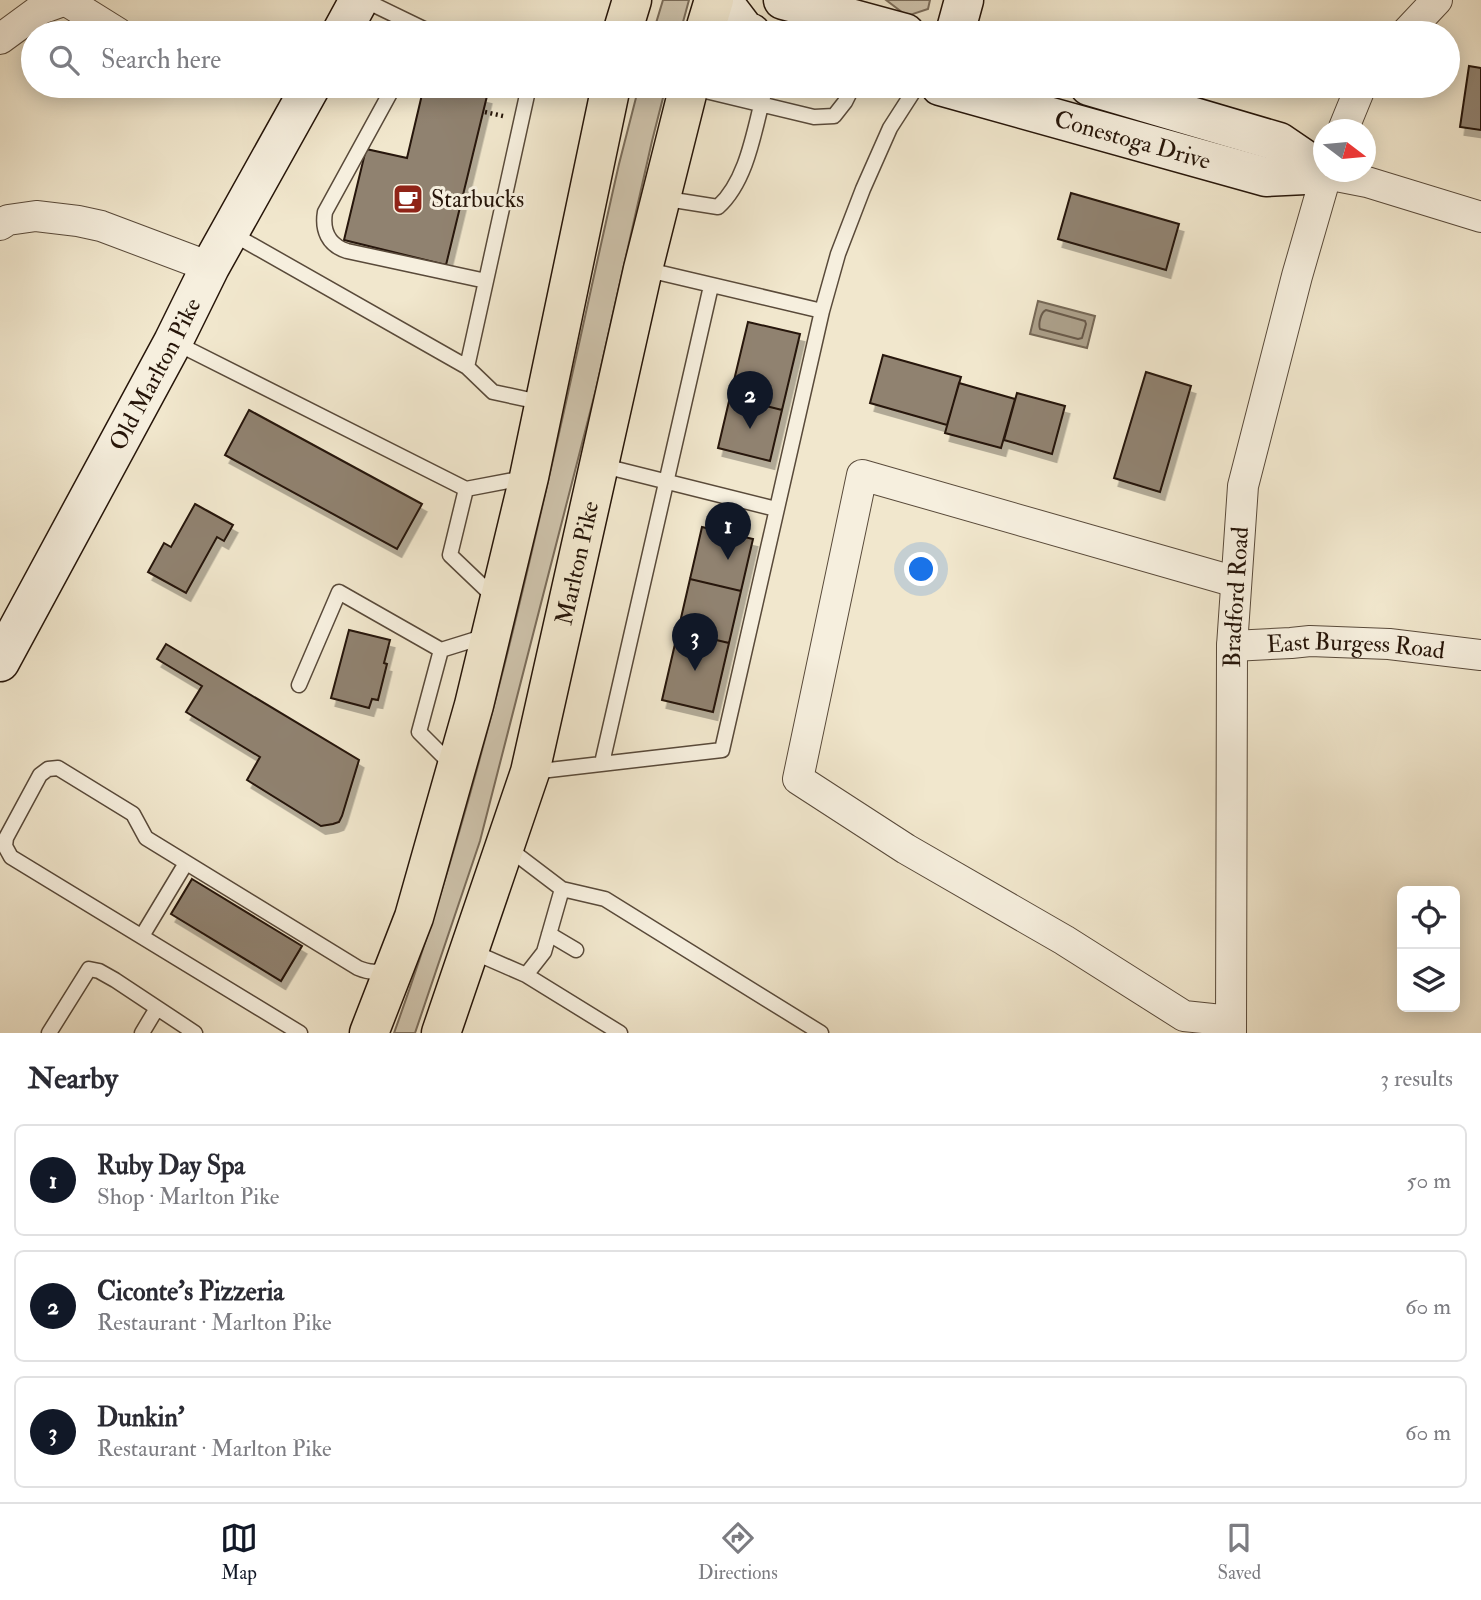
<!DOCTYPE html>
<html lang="en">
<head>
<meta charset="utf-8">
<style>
	:root { --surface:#fff; --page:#f7f7f7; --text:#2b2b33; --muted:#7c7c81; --line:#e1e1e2; --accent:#111827 }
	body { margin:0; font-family:"IM FELL Double Pica",serif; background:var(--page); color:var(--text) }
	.controls { position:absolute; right:21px; bottom:21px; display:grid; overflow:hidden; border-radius:10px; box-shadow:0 4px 18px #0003 }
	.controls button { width:63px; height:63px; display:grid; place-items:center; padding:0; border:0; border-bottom:2px solid var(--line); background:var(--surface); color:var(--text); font:35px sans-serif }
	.compass { position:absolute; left:1313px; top:119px; width:63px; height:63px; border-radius:50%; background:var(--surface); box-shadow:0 4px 18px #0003; rotate:106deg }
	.you { position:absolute; left:922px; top:570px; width:24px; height:24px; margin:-18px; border:5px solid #fff; border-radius:50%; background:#1a73e8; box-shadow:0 0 0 10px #1a73e833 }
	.badge { display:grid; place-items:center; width:46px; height:46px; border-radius:50%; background:var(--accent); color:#fff; font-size:23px; font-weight:700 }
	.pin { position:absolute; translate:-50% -58px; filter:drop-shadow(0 2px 4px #0008) }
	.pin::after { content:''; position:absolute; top:37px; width:24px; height:21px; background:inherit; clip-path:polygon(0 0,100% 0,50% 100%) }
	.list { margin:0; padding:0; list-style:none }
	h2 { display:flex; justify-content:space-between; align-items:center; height:91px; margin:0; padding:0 28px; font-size:30px }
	h2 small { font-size:23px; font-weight:400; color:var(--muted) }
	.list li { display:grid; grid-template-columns:46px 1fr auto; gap:21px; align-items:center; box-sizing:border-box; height:112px; margin:0 14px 14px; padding:0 14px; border:2px solid var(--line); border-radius:10px }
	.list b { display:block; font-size:26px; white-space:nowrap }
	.list p { margin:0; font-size:23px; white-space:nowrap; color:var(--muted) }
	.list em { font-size:23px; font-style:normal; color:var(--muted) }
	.icon { flex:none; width:38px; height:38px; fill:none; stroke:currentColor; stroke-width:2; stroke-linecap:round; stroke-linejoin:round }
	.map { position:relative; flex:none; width:1481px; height:1033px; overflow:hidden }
	.search { position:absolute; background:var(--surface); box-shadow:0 4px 18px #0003; left:21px; right:21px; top:21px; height:77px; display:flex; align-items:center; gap:18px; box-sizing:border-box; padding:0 24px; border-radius:38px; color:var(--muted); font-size:26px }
	.sheet { height:469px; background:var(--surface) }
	nav { display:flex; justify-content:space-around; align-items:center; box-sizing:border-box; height:98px; border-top:2px solid var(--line); background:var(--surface); font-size:19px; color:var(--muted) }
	nav a { display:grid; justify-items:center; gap:4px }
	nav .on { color:var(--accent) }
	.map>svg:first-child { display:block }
	.green { fill:#cec3ac; stroke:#7a6c5a; stroke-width:2 }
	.water { fill:#aca08a; stroke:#766856; stroke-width:2 }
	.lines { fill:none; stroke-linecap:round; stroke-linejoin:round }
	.shore { stroke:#695a4a; stroke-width:2 }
	.building { fill:#90826f; stroke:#261509; stroke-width:2; filter:url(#shadow) }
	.lane-casing { stroke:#594a3a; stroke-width:17 }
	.street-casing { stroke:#594a3a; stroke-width:32 }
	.secondary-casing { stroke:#261509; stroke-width:41 }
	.highway-casing { stroke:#261509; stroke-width:41 }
	.path { stroke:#261509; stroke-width:4.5; stroke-dasharray:2 3.5; stroke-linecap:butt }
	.lane { stroke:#f6efde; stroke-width:14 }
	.street { stroke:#f6efde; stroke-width:30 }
	.secondary { stroke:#f6efde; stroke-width:38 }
	.highway { stroke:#f1e7cd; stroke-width:38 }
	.labels { text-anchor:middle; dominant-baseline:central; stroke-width:6; stroke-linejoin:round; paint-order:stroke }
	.street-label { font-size:24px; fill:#261509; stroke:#f6efde }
	.poi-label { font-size:24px; fill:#261509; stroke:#f6efde; text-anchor:start }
</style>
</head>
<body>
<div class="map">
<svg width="1481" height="1033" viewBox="0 0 1481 1033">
	<defs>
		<filter id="shadow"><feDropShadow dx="4.5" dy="8" stdDeviation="0" flood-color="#0004"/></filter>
	</defs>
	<rect width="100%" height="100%" fill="#f1e7cd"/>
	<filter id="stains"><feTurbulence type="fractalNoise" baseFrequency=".00286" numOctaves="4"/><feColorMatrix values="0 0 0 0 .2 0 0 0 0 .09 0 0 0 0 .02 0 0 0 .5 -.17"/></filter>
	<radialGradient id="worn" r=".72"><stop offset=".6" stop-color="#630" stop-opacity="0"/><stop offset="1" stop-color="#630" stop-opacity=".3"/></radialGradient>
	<path class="green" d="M663,0H689L680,33H653Z
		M886,0H930L928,9L907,16Z
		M639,86H666L652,141L596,389L480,841L415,1033H394C496,751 553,455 619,164Z"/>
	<path class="water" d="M1038,301L1095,316L1087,348L1030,334Z"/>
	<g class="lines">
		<path class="shore" d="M1046,310L1085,321L1086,324L1082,338L1078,339L1040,329C1038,324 1041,312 1046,310Z"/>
	</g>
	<path class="building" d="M1469,66L1481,68V130L1460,127Z
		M424,86H444L487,96L446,265L344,240L366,149L407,158Z
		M1071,193L1179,224L1166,270L1058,239Z
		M748,322L800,334L782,410L730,397Z
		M883,355L961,377L947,425L870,403Z
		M1146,372L1191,386L1160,492L1114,478Z
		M959,383L1015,399L1001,448L945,433Z
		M1017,393L1065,406L1052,454L1004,440Z
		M730,397L782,410L770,461L718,448Z
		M249,410L422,504L397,549L225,455Z
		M195,504L233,525L224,541L217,537L186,593L148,572L164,543L171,547Z
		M702,527L753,539L741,591L690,579Z
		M690,579L741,591L729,643L678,631Z
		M349,630L390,640L384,663L387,664L378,700L372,699L369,708L331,698Z
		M678,631L729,643L713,712L662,700Z
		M166,644L359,760L342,816L339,822L333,824L321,826L247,780L260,757L186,712L202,686L157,659Z
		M192,879L302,946L281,981L171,914Z"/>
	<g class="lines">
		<g class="lane-casing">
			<path id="lane" d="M364,0L432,33
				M394,86L325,212C322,230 328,245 347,251L486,281
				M529,86L467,367L493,392L544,403
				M689,87L814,117L834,116L845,102L853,86
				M661,198L718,207C749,179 755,124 766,86
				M231,233L467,367
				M822,311L838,254L863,189L890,128L917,86
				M174,342L466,489L524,478
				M600,465L776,509
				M466,489L450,555L495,598
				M441,650L419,732L452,765
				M299,685L339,592L441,650L486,636
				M602,763L711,286
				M532,772L722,750L822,311L644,269
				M508,848L562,889L605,899L821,1033
				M549,934L576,950
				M142,936L186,863
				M471,951L526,975L620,1033
				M526,975L544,952L562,889
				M49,1033L89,969L99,971L115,980L195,1033
				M142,1033L157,1008
				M300,1033L11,857L5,846L6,838L40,775L48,769L58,768L133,814L146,838L358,968C370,973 379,973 390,967"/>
		</g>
		<g class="street-casing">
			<g id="street">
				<path d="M65,0L118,33"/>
				<path d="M1406,33L1437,0"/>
				<path d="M0,39L41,9L66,0"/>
				<path d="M1343,130L1361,86"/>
				<path d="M1326,174L1367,182L1481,217"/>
				<path d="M0,225L8,220L36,216L78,221L101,226L210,267"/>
				<path id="s1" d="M1232,646L1291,643L1310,641L1389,644L1481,655"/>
				<path d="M1231,1021L1184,1016L1064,940L906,849L798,779L862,475L1236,582"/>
				<path id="s2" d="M1231,1033L1232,646L1243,486L1297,276L1327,172"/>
			</g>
		</g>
		<g class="secondary-casing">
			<g id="secondary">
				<path d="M783,0L905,33"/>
				<path d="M724,3L746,32L751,33"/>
				<path d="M341,33L359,0"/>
				<path d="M955,33L964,0"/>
				<path id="s3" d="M940,86L1266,177L1326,174"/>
				<path d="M1089,86L1279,142L1326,174"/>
				<path id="s4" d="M0,662L173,342L210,267L311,86"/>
			</g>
		</g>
		<g class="highway-casing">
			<g id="highway">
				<path d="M622,33L632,0"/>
				<path d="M704,33L714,0"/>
				<path d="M369,1033L414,917L474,705L529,477L611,86"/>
				<path id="s5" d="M441,1033L530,772L643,269L689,86"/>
			</g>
		</g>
		<path class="path" d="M485,112L503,116"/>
		<use href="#lane" class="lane"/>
		<use href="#street" class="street"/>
		<use href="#secondary" class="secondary"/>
		<use href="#highway" class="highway"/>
	</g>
	<defs>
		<g id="cafe-square" transform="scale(1.575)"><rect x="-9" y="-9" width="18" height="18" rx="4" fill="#8f2418" stroke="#f6efde"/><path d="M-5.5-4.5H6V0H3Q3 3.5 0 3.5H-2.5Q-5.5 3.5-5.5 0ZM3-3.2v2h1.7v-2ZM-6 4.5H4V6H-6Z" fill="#fff"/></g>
	</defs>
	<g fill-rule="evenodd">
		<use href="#cafe-square" x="408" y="199"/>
	</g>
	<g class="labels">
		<g class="street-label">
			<text stroke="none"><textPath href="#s3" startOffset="200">Conestoga Drive</textPath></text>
			<text stroke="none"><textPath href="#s4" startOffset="327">Old Marlton Pike</textPath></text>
			<text stroke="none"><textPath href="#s5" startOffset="490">Marlton Pike</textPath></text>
			<text stroke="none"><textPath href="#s2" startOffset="436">Bradford Road</textPath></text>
			<text stroke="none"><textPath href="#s1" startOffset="124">East Burgess Road</textPath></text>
		</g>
		<g class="poi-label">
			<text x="431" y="199">Starbucks</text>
		</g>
	</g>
	<rect width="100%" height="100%" filter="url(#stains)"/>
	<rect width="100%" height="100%" fill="url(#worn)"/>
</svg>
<div class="controls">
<button><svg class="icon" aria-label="locate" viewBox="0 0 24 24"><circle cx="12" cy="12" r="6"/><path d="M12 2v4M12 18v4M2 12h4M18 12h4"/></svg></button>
<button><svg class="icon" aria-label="layers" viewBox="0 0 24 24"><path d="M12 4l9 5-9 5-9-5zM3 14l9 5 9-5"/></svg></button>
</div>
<svg class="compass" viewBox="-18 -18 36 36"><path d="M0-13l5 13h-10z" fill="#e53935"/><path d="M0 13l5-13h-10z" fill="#7c7c81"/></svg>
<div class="you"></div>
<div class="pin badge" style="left:728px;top:560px">1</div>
<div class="pin badge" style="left:750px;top:429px">2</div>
<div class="pin badge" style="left:695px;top:671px">3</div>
<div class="search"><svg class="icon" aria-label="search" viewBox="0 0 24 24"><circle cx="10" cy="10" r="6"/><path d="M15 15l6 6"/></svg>Search here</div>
</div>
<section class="sheet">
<h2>Nearby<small>3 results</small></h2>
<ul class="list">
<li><span class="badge">1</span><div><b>Ruby Day Spa</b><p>Shop · Marlton Pike</p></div><em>50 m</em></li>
<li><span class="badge">2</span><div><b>Ciconte's Pizzeria</b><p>Restaurant · Marlton Pike</p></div><em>60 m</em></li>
<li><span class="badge">3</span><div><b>Dunkin'</b><p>Restaurant · Marlton Pike</p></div><em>60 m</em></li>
</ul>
</section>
<nav>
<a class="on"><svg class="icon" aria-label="map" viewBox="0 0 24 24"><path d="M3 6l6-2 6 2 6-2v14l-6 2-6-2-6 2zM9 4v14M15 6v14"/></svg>Map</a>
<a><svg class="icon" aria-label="directions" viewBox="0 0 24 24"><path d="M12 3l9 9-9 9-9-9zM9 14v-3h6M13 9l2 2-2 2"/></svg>Directions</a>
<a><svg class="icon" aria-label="saved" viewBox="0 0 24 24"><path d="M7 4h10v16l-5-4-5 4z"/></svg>Saved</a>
</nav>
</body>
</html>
